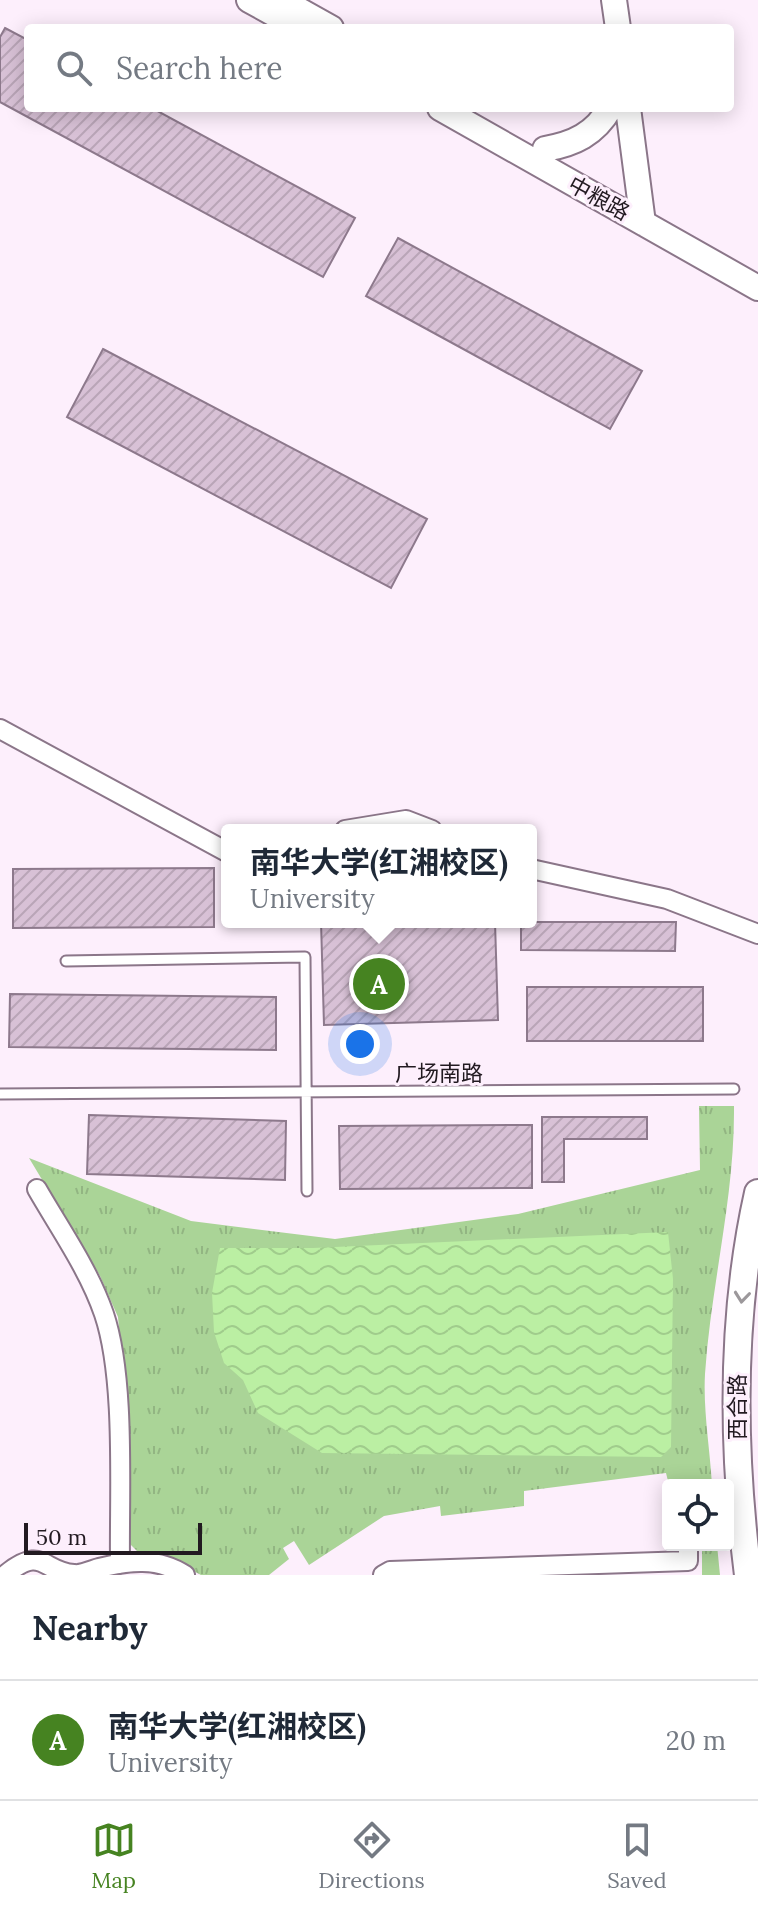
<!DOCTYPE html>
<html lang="en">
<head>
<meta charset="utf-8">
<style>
	:root { --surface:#fff; --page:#f6f6f7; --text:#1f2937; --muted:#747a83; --line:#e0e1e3; --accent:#468321 }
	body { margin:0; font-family:Lora,"Noto Sans SC",serif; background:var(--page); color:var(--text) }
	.controls { position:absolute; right:24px; bottom:24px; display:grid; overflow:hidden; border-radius:8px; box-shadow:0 4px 20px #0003 }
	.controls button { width:72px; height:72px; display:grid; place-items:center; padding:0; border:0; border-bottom:2px solid var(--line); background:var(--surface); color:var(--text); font:40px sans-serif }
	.scale { position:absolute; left:24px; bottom:20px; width:178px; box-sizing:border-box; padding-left:8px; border:4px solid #221a21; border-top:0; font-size:22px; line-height:28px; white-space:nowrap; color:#221a21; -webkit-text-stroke:6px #fdeffc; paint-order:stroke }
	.you { position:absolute; left:360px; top:1044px; width:28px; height:28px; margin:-20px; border:6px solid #fff; border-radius:50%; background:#1a73e8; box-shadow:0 0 0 12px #1a73e833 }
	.badge { display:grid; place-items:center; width:52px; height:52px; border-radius:50%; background:var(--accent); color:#fff; font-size:26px; font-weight:700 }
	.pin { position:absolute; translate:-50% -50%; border:4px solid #fff; box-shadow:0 2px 8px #0006 }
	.popup { position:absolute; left:221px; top:824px; width:316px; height:104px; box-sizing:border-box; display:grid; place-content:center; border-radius:8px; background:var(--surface); filter:drop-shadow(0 2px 6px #0005); font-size:26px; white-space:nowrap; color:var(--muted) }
	.popup b { font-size:30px; color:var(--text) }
	.popup::after { content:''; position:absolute; left:50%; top:100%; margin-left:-16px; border:16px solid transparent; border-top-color:var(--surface) }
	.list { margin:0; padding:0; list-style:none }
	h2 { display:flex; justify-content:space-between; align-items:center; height:104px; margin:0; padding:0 32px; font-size:34px }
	h2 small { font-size:26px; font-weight:400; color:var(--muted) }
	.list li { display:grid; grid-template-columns:52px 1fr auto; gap:24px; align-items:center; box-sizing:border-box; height:120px; padding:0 32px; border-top:2px solid var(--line) }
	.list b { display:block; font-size:30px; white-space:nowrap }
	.list p { margin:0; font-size:26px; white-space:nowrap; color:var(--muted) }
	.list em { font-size:26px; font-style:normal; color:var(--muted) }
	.icon { flex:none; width:44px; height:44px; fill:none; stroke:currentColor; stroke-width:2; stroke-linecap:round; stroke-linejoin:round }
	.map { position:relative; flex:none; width:758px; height:1575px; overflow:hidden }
	.search { position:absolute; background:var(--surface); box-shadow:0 4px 20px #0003; left:24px; right:24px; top:24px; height:88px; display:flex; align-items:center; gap:20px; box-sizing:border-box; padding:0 28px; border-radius:8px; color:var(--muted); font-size:30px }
	.sheet { height:224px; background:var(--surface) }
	nav { display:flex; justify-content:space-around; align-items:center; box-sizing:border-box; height:112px; border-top:2px solid var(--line); background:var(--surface); font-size:22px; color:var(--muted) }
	nav a { display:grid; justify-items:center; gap:4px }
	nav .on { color:var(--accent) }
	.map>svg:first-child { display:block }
	.grass { fill:url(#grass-tufts) }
	.water { fill:url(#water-waves) }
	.building { fill:url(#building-hatch); stroke:#8d798c; stroke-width:2 }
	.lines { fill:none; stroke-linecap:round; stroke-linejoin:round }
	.service-casing { stroke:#8b7689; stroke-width:13 }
	.minor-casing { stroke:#8b7689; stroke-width:22 }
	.tertiary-casing { stroke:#8b7689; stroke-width:28 }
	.secondary-casing { stroke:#8b7689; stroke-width:30 }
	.service { stroke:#fff; stroke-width:9 }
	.minor { stroke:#fff; stroke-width:18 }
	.tertiary { stroke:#fff; stroke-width:24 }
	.secondary { stroke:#fff; stroke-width:26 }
	.oneway { stroke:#9c989b }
	.labels { text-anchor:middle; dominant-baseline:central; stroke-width:6; stroke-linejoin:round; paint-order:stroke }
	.street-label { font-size:22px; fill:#221a21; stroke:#fdeffc }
</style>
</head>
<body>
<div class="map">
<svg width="758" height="1575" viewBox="0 0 758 1575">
	<defs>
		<pattern id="grass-tufts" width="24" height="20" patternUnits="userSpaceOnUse" patternTransform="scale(2)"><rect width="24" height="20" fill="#aad497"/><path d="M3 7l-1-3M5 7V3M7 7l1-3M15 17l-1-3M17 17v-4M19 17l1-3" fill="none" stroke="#92b582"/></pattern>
		<pattern id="water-waves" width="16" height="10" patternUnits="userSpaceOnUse" patternTransform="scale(2)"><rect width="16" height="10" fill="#bbefa3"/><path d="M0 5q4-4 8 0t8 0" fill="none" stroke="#a0cc8c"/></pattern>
		<pattern id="building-hatch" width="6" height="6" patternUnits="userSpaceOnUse" patternTransform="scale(2)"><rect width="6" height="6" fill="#d8c1d6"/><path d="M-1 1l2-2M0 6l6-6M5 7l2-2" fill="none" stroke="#b9a5b7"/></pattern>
	</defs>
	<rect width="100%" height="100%" fill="#fdeffc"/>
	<path class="grass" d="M699,1106H734C735,1197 711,1284 705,1374C703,1410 710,1449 712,1485H669L666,1473L524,1491V1506L441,1516L440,1506L384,1516L309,1565L294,1541L283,1548L289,1559L269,1575H201L161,1554H140L129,1543L127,1419L118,1317L100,1276L29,1158L191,1221L335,1239L518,1214L700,1170Z
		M702,1545H717L720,1575H702Z"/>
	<path class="water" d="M668,1232L673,1279L671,1447L661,1457L322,1453L258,1413L243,1380L224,1363L214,1332L212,1293L220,1248H313Z"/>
	<path class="building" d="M5,28L28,40V108H152L355,218L323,277L0,102V37Z
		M398,238L642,371L610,429L366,296Z
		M103,349L427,519L391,588L67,417Z
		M214,868V927L13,928V869Z
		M321,922H495L498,1020L324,1025Z
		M521,922H676L675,951L521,950Z
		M527,987H703V1041H527Z
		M10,994L276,997V1050L9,1047Z
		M89,1115L286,1121L285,1180L87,1174Z
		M542,1117H647V1139H564V1182H542Z
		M532,1125V1188L340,1189L339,1126Z"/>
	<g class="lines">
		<g class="service-casing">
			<path id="service" d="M66,961L305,957L307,1191
				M0,1094L734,1089"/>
		</g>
		<g class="minor-casing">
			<path id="minor" d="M0,729L227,852
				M345,830L406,820L432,830
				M531,869L667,899L758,934
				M37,1189C60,1229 89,1270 104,1314C126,1379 119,1493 120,1564
				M5,1575C43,1544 42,1572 74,1574C81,1575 92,1570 99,1568C128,1561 158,1557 185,1575
				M383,1575L390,1571L688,1561V1545"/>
		</g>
		<g class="tertiary-casing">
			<path id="tertiary" d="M249,0L296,26
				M281,0L331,28
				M614,0L618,28
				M440,108L758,288
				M628,108L643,223
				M545,149C574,144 595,134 610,108"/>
		</g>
		<g class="secondary-casing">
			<path id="secondary" d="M748,1575C732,1448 730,1318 758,1193"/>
		</g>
		<use href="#service" class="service"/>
		<use href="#minor" class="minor"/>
		<use href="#tertiary" class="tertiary"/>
		<use href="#secondary" class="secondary"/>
	</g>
	<defs><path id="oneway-chevron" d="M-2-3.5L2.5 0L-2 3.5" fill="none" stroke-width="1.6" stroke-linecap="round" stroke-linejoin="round" transform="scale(2)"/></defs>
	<use class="oneway" href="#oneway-chevron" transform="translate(742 1297) rotate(96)"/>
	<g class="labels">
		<g class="street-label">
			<text transform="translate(599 198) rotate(29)">中粮路</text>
			<text x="439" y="1073">广场南路</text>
			<text transform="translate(737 1407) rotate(-90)">西合路</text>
		</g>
	</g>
</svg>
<div class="controls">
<button><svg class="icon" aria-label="locate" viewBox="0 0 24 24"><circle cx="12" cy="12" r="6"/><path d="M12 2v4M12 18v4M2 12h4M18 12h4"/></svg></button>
</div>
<div class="scale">50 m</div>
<div class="you"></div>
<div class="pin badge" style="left:379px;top:984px">A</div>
<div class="popup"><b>南华大学(红湘校区)</b>University</div>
<div class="search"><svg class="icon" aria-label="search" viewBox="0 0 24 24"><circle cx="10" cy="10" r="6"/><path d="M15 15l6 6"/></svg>Search here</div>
</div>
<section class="sheet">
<h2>Nearby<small></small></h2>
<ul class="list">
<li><span class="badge">A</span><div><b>南华大学(红湘校区)</b><p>University</p></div><em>20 m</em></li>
</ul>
</section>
<nav>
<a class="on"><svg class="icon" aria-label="map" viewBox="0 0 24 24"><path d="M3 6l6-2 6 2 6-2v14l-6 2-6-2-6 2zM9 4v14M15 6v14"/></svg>Map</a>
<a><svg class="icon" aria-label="directions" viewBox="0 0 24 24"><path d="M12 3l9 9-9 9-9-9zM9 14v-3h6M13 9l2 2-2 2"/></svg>Directions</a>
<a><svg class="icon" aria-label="saved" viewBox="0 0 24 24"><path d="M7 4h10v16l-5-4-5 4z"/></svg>Saved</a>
</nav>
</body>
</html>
